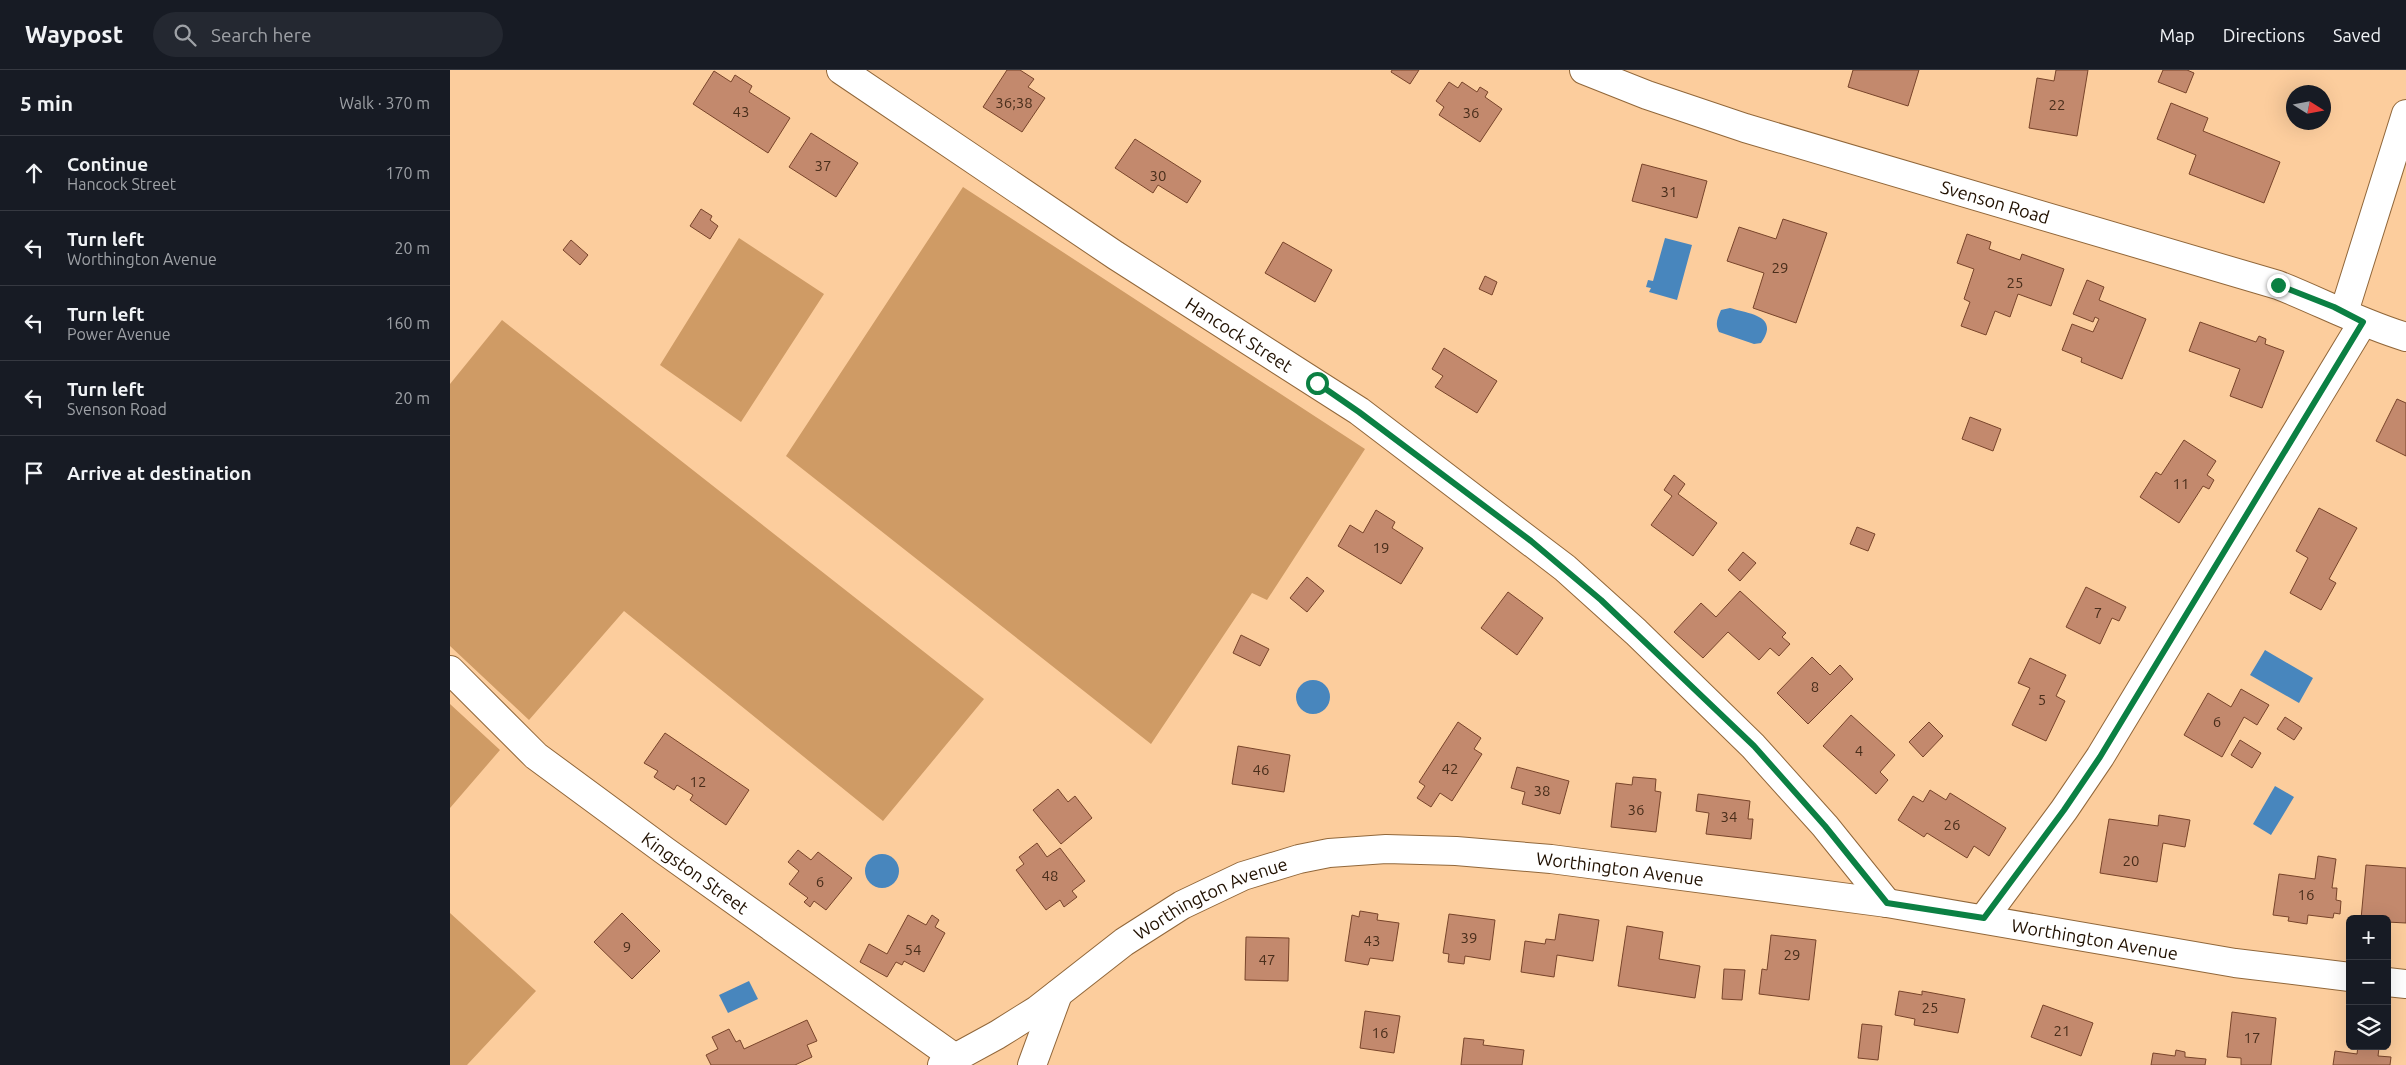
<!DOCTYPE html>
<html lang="en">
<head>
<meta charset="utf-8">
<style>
	:root { --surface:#171b24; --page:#242831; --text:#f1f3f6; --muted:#9ea1a6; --line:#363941 }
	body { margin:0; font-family:Ubuntu,sans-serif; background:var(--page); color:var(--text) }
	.controls { position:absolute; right:15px; bottom:15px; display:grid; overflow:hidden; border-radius:8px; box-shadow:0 5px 20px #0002 }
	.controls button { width:45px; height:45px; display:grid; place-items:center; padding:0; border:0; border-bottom:1px solid var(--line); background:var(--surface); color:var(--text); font:25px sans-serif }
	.compass { position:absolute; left:1836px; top:15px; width:45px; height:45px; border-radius:50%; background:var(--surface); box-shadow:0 5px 20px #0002; rotate:101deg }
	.stop { position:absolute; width:15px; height:15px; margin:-11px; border:4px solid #0b8043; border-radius:50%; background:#fff }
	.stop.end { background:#0b8043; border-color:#fff; box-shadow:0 1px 5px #0008 }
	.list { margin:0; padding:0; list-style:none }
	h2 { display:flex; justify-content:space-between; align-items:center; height:65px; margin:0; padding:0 20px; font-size:21px }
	h2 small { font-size:16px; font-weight:400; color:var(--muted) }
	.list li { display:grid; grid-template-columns:32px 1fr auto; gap:15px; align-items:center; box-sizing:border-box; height:75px; padding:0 20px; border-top:1px solid var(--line) }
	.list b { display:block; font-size:19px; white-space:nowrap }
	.list p { margin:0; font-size:16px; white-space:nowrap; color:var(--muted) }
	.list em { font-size:16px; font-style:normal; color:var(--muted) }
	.icon { flex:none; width:28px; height:28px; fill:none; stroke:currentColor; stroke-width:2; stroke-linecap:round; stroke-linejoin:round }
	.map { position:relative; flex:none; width:1956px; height:995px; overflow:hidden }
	header { display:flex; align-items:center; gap:30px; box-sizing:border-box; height:70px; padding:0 25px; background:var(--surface); border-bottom:1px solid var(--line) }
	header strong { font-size:24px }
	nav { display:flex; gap:28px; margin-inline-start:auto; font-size:18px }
	.search { width:350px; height:45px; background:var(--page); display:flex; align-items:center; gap:12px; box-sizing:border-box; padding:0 18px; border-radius:28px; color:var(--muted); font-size:19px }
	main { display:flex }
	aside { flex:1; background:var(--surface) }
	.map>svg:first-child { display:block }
	.green { fill:#cf9b65 }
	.water { fill:#4886bd }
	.building { fill:#c3896d; stroke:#78442a }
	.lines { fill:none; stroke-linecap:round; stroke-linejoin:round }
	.minor-casing { stroke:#91673a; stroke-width:30 }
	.minor { stroke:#fff; stroke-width:28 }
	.route { stroke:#0b8043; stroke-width:6 }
	.labels { text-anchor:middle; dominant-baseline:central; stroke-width:4.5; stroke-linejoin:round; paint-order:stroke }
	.number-label { font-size:15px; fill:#492e1b }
	.street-label { font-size:18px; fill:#201000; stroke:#fccd9d }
</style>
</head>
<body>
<header>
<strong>Waypost</strong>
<div class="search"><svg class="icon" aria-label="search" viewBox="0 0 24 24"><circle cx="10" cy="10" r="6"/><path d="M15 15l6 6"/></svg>Search here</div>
<nav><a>Map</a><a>Directions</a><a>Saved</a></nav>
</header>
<main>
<aside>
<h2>5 min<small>Walk · 370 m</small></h2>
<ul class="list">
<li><svg class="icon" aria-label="ahead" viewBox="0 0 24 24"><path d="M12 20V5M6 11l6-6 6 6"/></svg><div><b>Continue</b><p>Hancock Street</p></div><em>170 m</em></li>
<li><svg class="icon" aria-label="left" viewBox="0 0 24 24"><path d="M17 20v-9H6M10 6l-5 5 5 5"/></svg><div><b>Turn left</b><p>Worthington Avenue</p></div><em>20 m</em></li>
<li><svg class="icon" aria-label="left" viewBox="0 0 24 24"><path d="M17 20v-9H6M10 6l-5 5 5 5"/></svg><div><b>Turn left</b><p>Power Avenue</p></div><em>160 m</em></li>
<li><svg class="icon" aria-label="left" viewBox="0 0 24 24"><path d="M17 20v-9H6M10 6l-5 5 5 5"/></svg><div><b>Turn left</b><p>Svenson Road</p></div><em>20 m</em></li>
<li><svg class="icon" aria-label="arrive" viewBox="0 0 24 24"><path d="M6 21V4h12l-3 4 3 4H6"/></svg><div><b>Arrive at destination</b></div></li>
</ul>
</aside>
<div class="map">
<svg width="1956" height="995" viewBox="0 0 1956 995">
	<rect width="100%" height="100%" fill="#fccd9d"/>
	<path class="green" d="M513,117L915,379L817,530L802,523L701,674L336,386Z
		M289,168L374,224L291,352L210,295Z
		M52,250L534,629L433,751L174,541L79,650L0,576V314Z
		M0,634L50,680L0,738Z
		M0,843L86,921L17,995H0Z"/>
	<path class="water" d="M1215,168L1242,175L1227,230L1199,222L1201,218L1196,217L1198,210L1203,211Z
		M1280,238C1300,244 1330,246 1311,273L1304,274L1269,262C1265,254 1267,249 1271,240Z
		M1815,580L1863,608L1849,633L1800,605Z
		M846 627a17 17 0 1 1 34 0a17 17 0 1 1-34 0Z
		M1825,716L1844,727L1821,765L1803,754Z
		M415 801a17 17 0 1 1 34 0a17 17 0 1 1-34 0Z
		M299,911L308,929L278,943L269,925Z"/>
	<path class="building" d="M557,0H570L584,9L578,17L595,28L572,62L533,37Z
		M942,0H969L960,14L941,2Z
		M1403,0H1469L1458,36L1398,17Z
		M1606,0H1638L1627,66L1579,58L1587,8L1604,11Z
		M1713,0H1737L1744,3L1736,23L1708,12Z
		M264,1L281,12L285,5L302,16L299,22L340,48L318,83L243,34Z
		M999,12L1008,18L1012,12L1027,22L1030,17L1038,22L1035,27L1052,39L1030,72L989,45L994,37L986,31Z
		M1721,33L1758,48L1753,61L1830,92L1814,133L1739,104L1746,85L1707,69Z
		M361,63L408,93L386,127L339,97Z
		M685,69L751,111L737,133L708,115L703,123L665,98Z
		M1192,94L1257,111L1247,148L1182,131Z
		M251,139L262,146L260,150L268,156L260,169L240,156Z
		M1333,149L1377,163L1346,253L1303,238L1314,203L1277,191L1289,157L1326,169Z
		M1517,164L1541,172L1539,179L1570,190L1572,184L1614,199L1601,236L1568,224L1560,247L1545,241L1536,265L1511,256L1520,232L1514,229L1524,199L1507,193Z
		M121,170L138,185L130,195L113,180Z
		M833,172L882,200L865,232L815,203Z
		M1035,206L1047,212L1042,225L1029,219Z
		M1637,210L1654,217L1649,230L1696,249L1672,309L1631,292L1632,288L1612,280L1622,254L1643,262L1649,249L1645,247L1643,252L1623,244Z
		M1750,252L1806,272L1809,266L1816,269L1815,274L1834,281L1812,338L1780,326L1790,299L1739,281Z
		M994,278L1047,311L1027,343L985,317L993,306L982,299Z
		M1947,329L1956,333V386L1926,371Z
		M1520,347L1551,359L1543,381L1512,369Z
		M1734,370L1766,391L1757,405L1764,410L1759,419L1753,416L1729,453L1690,427L1706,402L1711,405Z
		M1224,405L1235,414L1228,424L1267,453L1243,486L1201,455L1222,426L1214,420Z
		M1869,438L1907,458L1879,509L1886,513L1871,540L1840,523L1858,488L1846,481Z
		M926,440L945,452L942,458L973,478L951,514L888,476L900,455L913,463Z
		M1407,457L1425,464L1418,481L1400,474Z
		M1293,482L1306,493L1290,511L1278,500Z
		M857,507L874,521L857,542L840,528Z
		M1636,517L1676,537L1669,551L1662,548L1650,574L1616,557Z
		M1290,521L1336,563L1332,567L1340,574L1329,586L1320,578L1309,590L1278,562L1253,588L1224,562L1251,533L1266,547Z
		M1058,522L1093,548L1067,585L1031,558Z
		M791,565L819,579L810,596L783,583Z
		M1362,587L1380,605L1390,595L1403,609L1358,654L1327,623Z
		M1580,588L1616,605L1606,626L1615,631L1596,671L1562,655L1580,618L1568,613Z
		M1791,619L1819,635L1807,655L1794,647L1772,687L1734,665L1758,623L1781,637Z
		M1401,645L1445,685L1430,702L1438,710L1426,724L1373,676Z
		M1835,647L1852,658L1844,670L1827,659Z
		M1008,652L1031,668L1024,679L1032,684L1002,731L990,723L981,737L967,728L975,716L969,712Z
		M1479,652L1493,666L1473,687L1459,672Z
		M215,663L299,720L276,755L240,730L243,725L227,715L224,720L204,707L208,701L194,693Z
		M1790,670L1811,683L1802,698L1781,685Z
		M788,676L840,685L834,722L782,714Z
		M1067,697L1119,711L1110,744L1072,734L1075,722L1061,718Z
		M1183,707L1206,709L1205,721L1211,722L1206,762L1161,757L1166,713L1182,715Z
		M608,719L618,732L625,726L642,748L611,774L583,740Z
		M1480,720L1496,730L1500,723L1556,758L1539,786L1524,776L1517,788L1477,763L1474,767L1448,750L1463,726L1473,732Z
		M1248,724L1300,731L1298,749H1303L1301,769L1256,764L1259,743L1246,741Z
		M1709,745L1740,750L1735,777L1713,773L1707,812L1650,803L1659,749L1708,756Z
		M587,773L597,787L610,778L635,811L622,821L627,827L614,837L610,830L596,840L566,800L574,794L569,787Z
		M348,780L361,790L368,782L402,808L376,840L364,831L360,837L354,832L358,828L339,814L349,801L338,792Z
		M1868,786L1886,789L1882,818H1887L1886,830L1891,831L1890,844L1884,843L1883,848L1858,845L1857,854L1838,851L1839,847L1823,845L1829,804L1865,809Z
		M1916,795L1956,798V853L1937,852V849H1911Z
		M910,841L928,844L927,850L949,853L943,891L920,888L918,895L895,891L902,845L909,847Z
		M172,843L210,881L182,909L144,872Z
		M999,844L1045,850L1040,890L1015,886L1014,894L998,892L999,884L993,883Z
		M1109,844L1149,850L1143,891L1107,885L1104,907L1071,902L1075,871L1095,874L1096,869L1105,870Z
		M458,845L476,855L482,845L489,850L485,857L495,863L474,902L454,891L452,895L446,892L437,907L410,892L419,874L437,884Z
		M1177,856L1213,862L1209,889L1250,896L1245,928L1168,916Z
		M1321,865L1366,870L1359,930L1309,924L1312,899L1317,900Z
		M796,867L839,868L838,911L795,910Z
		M1274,899L1295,900L1292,930L1272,929Z
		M1449,921L1472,925V921L1515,929L1508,963L1464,955L1465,949L1445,945Z
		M1593,935L1643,953L1631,986L1581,967Z
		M915,941L950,946L944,983L910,978Z
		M1782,942L1826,948L1821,995H1791V988L1777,987Z
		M357,950L367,971L357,975L362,987L345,995H261L256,985L268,979L262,967L279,959L286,972L290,970L294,979Z
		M1412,954L1432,956L1428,990L1408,988Z
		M1014,968L1034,970L1033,975L1074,980L1072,995H1011Z
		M1908,976L1929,978L1928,986L1941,987L1940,995H1883L1885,981L1907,984Z
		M1726,980L1735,982V987L1756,989L1755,995H1701L1703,983L1725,986Z"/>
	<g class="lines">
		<g class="minor-casing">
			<g id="minor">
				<path id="s1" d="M391,0L665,185L909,341L1115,498L1186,562L1303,676L1375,756L1437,833"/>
				<path id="s2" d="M1134,0L1197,25L1295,58L1828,215C1871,232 1912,254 1956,267"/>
				<path d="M1894,242L1956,44"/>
				<path id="s3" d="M0,600L86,686L215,781L505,988"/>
				<path d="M1534,848L1614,740L1650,687L1913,252"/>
				<path d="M1937,912L1956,914"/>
				<path id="s4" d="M492,995L547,965L587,940L674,872L732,835L793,806L849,789L879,783L936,779L1006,781L1101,789L1437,833L1785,893L1900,907"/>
				<path d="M582,995L608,924"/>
			</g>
		</g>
		<use href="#minor" class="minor"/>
	</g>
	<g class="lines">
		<path class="route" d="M867,313L909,342L1081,471L1151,530L1304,676L1375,756L1437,833L1534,848L1614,740L1650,687L1913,252L1884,237L1828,215"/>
	</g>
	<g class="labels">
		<g class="number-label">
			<text x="564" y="32">36;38</text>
			<text x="1607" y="34">22</text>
			<text x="291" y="41">43</text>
			<text x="1021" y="42">36</text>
			<text x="373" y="95">37</text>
			<text x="708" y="105">30</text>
			<text x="1219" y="121">31</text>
			<text x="1330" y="197">29</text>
			<text x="1565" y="212">25</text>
			<text x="1731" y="413">11</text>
			<text x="931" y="477">19</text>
			<text x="1648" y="542">7</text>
			<text x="1365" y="616">8</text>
			<text x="1592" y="629">5</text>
			<text x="1767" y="651">6</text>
			<text x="1409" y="680">4</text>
			<text x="1000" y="698">42</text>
			<text x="811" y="699">46</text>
			<text x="248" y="711">12</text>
			<text x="1092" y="720">38</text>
			<text x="1186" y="739">36</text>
			<text x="1279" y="746">34</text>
			<text x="1502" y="754">26</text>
			<text x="1681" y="790">20</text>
			<text x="600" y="805">48</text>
			<text x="370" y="811">6</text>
			<text x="1856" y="824">16</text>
			<text x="1019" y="867">39</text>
			<text x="922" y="870">43</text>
			<text x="177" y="876">9</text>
			<text x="463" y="879">54</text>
			<text x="1342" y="884">29</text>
			<text x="817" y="889">47</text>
			<text x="1480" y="937">25</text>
			<text x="1612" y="960">21</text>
			<text x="930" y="962">16</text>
			<text x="1802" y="967">17</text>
		</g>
		<g class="street-label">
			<text stroke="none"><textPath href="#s2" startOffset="432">Svenson Road</textPath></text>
			<text stroke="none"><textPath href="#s1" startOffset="478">Hancock Street</textPath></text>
			<text stroke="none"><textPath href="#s4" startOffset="738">Worthington Avenue</textPath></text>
			<text stroke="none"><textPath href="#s3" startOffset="319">Kingston Street</textPath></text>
			<text stroke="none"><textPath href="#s4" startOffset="318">Worthington Avenue</textPath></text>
			<text stroke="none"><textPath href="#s4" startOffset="1218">Worthington Avenue</textPath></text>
		</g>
	</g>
</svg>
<div class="controls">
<button>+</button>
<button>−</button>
<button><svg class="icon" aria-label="layers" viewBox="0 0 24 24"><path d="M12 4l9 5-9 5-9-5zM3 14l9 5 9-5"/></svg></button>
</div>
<svg class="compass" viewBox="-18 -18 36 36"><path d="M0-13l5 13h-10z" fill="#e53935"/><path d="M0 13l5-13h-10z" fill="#9ea1a6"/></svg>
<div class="stop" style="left:867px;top:313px"></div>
<div class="stop end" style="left:1828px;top:215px"></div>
</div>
</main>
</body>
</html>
